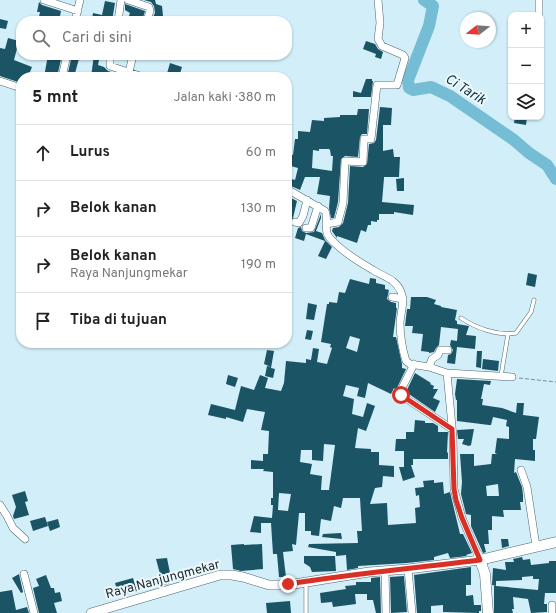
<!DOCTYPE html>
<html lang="id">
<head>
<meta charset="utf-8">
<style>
	:root { --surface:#fff; --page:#f2f2f2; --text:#222; --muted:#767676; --line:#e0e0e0 }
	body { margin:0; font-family:Overpass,sans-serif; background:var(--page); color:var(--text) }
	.controls { position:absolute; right:12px; top:12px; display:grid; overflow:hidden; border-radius:8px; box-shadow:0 1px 3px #0004 }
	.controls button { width:36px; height:36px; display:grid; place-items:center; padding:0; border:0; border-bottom:1px solid var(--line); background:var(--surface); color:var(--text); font:20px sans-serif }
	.compass { position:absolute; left:460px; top:12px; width:36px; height:36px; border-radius:50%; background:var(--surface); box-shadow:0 1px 3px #0004; rotate:253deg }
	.stop { position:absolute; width:12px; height:12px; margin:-9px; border:3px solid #d93025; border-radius:50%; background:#fff }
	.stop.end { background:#d93025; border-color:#fff; box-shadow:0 1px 4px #0008 }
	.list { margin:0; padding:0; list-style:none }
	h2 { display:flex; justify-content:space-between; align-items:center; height:52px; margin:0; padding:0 16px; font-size:17px }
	h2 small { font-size:13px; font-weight:400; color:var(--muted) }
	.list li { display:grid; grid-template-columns:26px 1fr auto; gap:12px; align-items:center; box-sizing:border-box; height:56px; padding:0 16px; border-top:1px solid var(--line) }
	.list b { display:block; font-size:15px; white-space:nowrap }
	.list p { margin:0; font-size:13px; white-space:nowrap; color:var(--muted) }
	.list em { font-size:13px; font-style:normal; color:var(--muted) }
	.icon { flex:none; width:22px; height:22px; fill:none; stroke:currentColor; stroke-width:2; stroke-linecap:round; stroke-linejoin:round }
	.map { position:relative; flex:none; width:556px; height:613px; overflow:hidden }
	.search { position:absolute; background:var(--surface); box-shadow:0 1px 3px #0004; left:16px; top:16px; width:276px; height:44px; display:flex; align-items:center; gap:10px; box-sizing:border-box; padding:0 14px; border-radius:16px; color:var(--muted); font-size:15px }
	.panel { position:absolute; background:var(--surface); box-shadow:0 1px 3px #0004; left:16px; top:72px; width:276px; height:276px; border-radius:16px }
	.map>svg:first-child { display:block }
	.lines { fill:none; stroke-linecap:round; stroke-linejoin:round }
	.river { stroke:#74bdd5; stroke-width:12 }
	.building { fill:#1b5465; fill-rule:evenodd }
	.service-casing { stroke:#4b656e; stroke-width:4.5 }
	.minor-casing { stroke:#4b656e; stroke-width:8 }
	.tertiary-casing { stroke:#4b656e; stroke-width:10 }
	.secondary-casing { stroke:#4b656e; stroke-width:11 }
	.path { stroke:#7b9098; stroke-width:1; stroke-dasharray:4 2; stroke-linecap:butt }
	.service { stroke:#fff; stroke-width:3.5 }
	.minor { stroke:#fff; stroke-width:7 }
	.tertiary { stroke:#fff; stroke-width:9 }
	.secondary { stroke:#fff; stroke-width:10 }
	.route { stroke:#d93025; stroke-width:5 }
	.labels { text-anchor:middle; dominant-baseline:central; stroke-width:4; stroke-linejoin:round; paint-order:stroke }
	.street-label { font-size:13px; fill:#1b262a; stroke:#ecf8fc }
	.water-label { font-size:14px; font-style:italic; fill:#0e323c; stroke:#ecf8fc }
</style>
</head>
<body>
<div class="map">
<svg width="556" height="613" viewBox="0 0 556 613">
	<rect width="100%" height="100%" fill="#d1eef9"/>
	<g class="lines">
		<path class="river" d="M424,0L433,6L429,26L408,80L409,88L413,90L431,87L450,96L514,140L529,153L547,165L556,179"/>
	</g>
	<path class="building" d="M144,0H155L156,4L162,6L163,16L176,20L175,21H151L155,13L154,6L151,2Z
		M105,1L115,3L112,21L92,19L93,13L102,15Z
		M39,2L42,5L61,11L59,21H38L40,12H37Z
		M125,4L145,11L143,18L145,21H127L130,13L125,10Z
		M0,19L8,21L6,29L0,28Z
		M8,38L19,41L14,60L32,67L30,72L41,76L40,77H21V83L0,76V48L5,49Z
		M366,41L375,44L378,49L383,52L381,59L375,57L376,54L363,49Z
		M48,55H62L57,77H44Z
		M72,55H80L74,77H67Z
		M94,55H100L98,65L104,67L108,71L127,77H106L99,75V77H91Z
		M170,63L182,67L179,77H166Z
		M366,79H372V81H373L371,97H353V91L361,93Z
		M380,107L392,108L391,125H383V151L393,149L394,157H400L399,177H384V178L382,202L414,205L413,215L394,212V214H379V220H377V222L371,221V225H368L366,232L361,230L357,243L337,236V238L332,231L333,228L339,227L343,223L348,203L350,166L363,167L367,164L369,144L374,143L376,140Z
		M358,109H369L367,134H362L360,137L358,157L345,156L341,159L338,202L334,218H331L329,208L330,196L317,194L320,177H305L300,190L287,184L288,178L295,180L298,168L287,165V154L293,155L295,139H298V131L310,132L312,120L324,121V118L340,117V115H357ZM319,149H329L330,150L331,156H333L332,171L312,168L313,150L319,151Z
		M515,117H527L526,125L514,123Z
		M404,178V191H397L396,179Z
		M287,196L297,201L293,218L290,222L287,221Z
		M321,214V218L316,231L322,233L325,240L332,247L326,259L318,256L325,241L306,234L304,241L295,238L298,228L301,227L302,231L306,233L314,232Z
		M528,273L537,275L535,287L526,285Z
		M370,278L376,279V283L385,285V289L389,290L387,299L391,302L396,303V308H397L393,337H396L402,364V368L406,369L396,390L394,388L391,394L368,383L365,398L357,396L359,388L346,385L343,396L354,399L352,414L363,417L367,403L375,406L366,431L358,428L355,448L371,449V452H379V465L394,466V477L383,476L382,487L375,488L370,504L387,503L388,525L416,523L415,508L420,507L419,495L416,496L415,488L424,487L423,481L434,480V483L443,482L444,494L450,492L460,534H463L472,553L466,555L467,556L450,558L448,553L434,557V560L407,563L358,566V568L347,570L346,555L336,556V552L308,547L309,544L358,543L357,531H362L360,498H343L341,508L334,506L331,521L321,519L319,536L311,535V531H305V513H299L296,545L292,544L293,551L283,552L286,577H279L277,554H273L271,523H261V533L250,532L254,516L272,518L273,505H271V498H273V472L263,471L264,469H251V460L263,461V454H268L269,431L261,430L265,412L247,409L243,422L226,417V419L208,415L211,404L235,410L241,386L254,390L260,375L268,378L265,388L281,391L284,383L286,361L306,363V359L311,360L313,348L319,349L317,362L327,364L332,348L330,347L331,344L321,342L327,304H329V302L337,303L339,292L345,293L350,279L369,284ZM350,336L360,339L357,352L346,348ZM324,444L335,445L329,490H321L322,476L310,474L312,464L300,462L301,450H312V460L323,461ZM279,493L291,494L288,511L278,510Z
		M411,297H427L436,300L434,304L441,306V307L457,310L455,320L457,321V324L469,326L466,335L476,336L475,349L457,347L455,364L447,363L448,355L451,354L453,350L450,345L451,340L457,341L458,329L441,327L439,345L436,348L434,352L429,353V352L421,351L423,334L412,333L413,326H405L407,309H410Z
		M308,303L317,305L314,320L306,319Z
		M307,330L313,331L311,340L305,339Z
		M267,350L274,351L271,368L275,369L273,378L265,376L267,366L271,367L264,364Z
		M477,351H482L481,368L476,367Z
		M483,359L499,361L498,371L482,369Z
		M415,373L431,383L430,384L434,386L433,389H438L433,398L440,401L435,412L406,392Z
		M228,375L238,378L235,387L226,384Z
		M457,379L491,381L490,385L484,384L481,399H483L482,405L502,408L516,413L517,403H524L523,415L539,417L536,439H533V450H535V461L515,459L514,473L516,472L522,487L523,495V502H520L521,510H503L504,517L492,516V530H488L489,544H484L486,552L483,553L471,526V515L466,514L461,494L462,482L460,454H474V466L491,464L492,454H497L495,453L497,438L509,439V427L506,426L507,420L493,417L491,425H489L457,421V400H456L455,394ZM498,484L499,496H487L486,486Z
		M415,420L425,421V423H433L438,426V432H448L447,452L448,453V459H413V465H411L415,477L403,481L399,467H404V451H395L396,439H406V432H414Z
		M474,429L471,445L469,446L462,444L464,439H458L457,430Z
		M25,491L28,501L25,502L29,515L14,519L13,516L16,507L12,495Z
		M45,517L48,526L33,531L30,521Z
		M58,519L60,527L50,531L47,522Z
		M341,533L342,539L322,537L323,534Z
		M501,539H508L509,546L502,548Z
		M244,544V545L262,544L263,569L241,571L233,569L231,545Z
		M304,556H335L336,571L312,572L310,567L304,563Z
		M522,557L523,560L530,559L531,565L549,563V561H556V593H545L544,604H547V612L531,613L528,599L513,597L514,609H512L513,613H494V586H496L492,585L493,568L506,570L505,562H514L513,559ZM533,576V579H539L538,590L496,586V581L522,580V577Z
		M167,558L171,578H167L169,584L163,585L156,559Z
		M471,567V585H466V596L473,595L474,605H481V611H479V613L443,612V605L431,606V613H417L414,575Z
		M19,574L23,592L21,593L12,578Z
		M46,575L51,588H54L55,593L60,592L62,601L54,603L57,613H39L33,588L39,586L36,579Z
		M404,576L407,612L391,613L390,577Z
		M380,577L381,613H376L373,600H367V594H355L356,604L333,607L332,602L321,603L320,593L346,589L345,586L356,585V582H371V578Z
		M133,578L137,591L122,595L121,589L117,590L115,583Z
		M12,590L16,610L27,607L29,613H0V592Z
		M290,601L291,613H267L266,603Z"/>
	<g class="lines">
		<g class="service-casing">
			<path id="service" d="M461,318C476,328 497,336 516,333L531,312L534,300
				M501,376L508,334
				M306,613V583"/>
		</g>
		<g class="minor-casing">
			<path id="minor" d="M44,0L78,11
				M128,0L149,7L150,11L148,17
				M539,15V0
				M75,21L80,0
				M118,21L121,0
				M110,55V66L143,77
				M129,72L133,55
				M62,77L67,55
				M0,81L21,88
				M287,189L325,211C329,219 323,229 329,237C339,249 359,262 373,270C384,277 396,279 401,292C405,302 401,311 400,322C400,335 402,348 406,361L410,364L429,367L447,373L453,437L454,489L462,518L478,555
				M295,222L299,223L303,216L307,200
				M326,224L338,222L343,203L345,161L363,162L364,139H371L377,85H397L405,58L403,55L382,46L378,39L380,23L378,0
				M306,228H311L318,206
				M392,297L403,299
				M414,364L400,392L401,395L452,429
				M429,367L432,359L438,355L440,350H448
				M447,373L512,377
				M521,470L527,487L536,546
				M0,505L7,516L13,528L25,539
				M408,569L412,613
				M385,571L386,613
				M24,574L34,613
				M552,605V613"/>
		</g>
		<g class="tertiary-casing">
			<path id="tertiary" d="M91,613L220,575H232L243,577L269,585H288L369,572L408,569L480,560L478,555"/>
		</g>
		<g class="secondary-casing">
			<path id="secondary" d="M488,613L485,574L480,560L556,542"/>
		</g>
		<path class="path" d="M519,378L556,382"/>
		<use href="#service" class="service"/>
		<use href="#minor" class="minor"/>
		<use href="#tertiary" class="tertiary"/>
		<use href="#secondary" class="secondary"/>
	</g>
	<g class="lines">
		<path class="route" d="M288,584C352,574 416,568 480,560L462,518L456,500L454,489L452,429L401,395"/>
	</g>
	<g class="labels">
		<g class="street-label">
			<text transform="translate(163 580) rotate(-15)">Raya Nanjungmekar</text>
		</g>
		<g class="water-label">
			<text transform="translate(465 90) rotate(32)">Ci Tarik</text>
		</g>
	</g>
</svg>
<div class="controls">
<button>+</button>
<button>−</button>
<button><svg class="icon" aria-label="layers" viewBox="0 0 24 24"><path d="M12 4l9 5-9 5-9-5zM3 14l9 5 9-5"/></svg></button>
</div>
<svg class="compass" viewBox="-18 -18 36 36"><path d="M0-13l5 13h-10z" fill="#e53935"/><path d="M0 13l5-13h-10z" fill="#767676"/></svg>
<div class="stop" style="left:401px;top:395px"></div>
<div class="stop end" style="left:288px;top:584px"></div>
<div class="search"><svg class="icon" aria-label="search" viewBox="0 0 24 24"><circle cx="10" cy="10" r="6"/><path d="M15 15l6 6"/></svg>Cari di sini</div>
<section class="panel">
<h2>5 mnt<small>Jalan kaki · 380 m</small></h2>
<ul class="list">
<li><svg class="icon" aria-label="ahead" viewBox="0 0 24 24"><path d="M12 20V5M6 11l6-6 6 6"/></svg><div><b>Lurus</b></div><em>60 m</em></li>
<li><svg class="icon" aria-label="right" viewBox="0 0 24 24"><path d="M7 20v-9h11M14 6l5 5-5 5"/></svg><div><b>Belok kanan</b></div><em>130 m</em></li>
<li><svg class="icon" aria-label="right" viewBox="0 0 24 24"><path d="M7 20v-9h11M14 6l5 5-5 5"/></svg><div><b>Belok kanan</b><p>Raya Nanjungmekar</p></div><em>190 m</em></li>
<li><svg class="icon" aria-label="arrive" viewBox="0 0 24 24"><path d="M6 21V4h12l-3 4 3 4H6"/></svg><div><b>Tiba di tujuan</b></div></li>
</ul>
</section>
</div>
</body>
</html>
